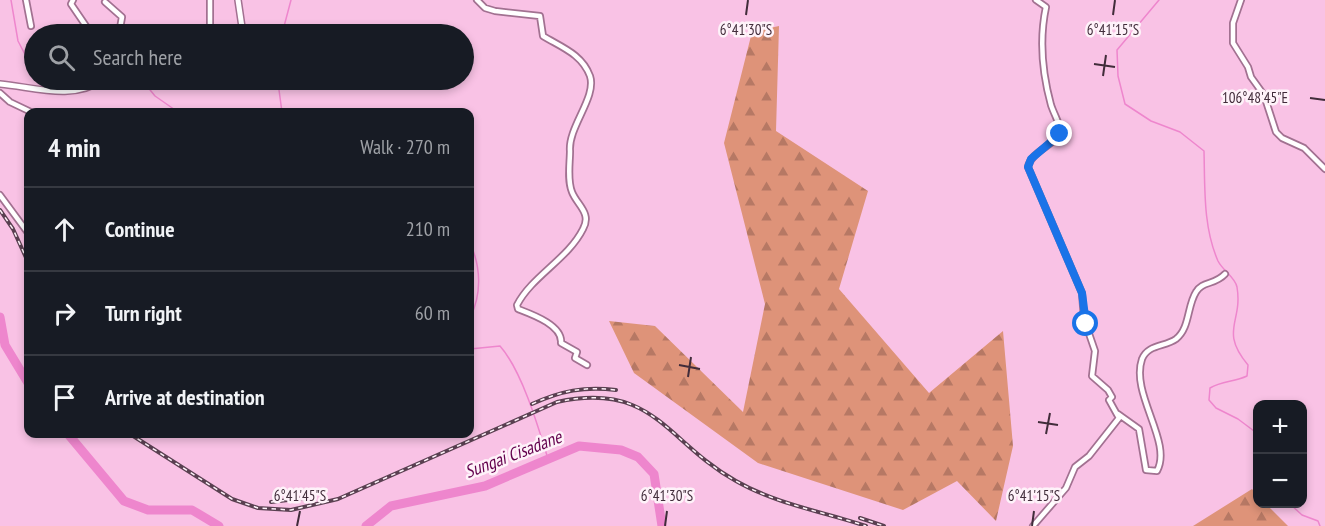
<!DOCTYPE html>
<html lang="en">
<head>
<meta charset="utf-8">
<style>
	:root { --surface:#171b24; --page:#242831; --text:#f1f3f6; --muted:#9ea1a6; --line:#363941 }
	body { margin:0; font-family:"PT Sans Narrow",sans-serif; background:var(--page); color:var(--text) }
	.controls { position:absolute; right:18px; bottom:18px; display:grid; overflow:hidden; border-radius:12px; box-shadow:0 3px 9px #0003 }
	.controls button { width:54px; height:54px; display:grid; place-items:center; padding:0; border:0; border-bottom:2px solid var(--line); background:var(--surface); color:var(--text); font:30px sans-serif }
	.stop { position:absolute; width:18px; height:18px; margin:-14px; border:4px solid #1a73e8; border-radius:50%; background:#fff }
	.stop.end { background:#1a73e8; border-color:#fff; box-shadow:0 2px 6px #0008 }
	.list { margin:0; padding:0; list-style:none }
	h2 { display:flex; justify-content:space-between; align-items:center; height:78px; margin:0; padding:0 24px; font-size:26px }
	h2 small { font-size:20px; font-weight:400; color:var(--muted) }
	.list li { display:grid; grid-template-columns:39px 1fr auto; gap:18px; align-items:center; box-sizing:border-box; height:84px; padding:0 24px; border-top:2px solid var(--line) }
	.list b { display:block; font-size:22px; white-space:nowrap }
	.list em { font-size:20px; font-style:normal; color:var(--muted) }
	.icon { flex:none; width:33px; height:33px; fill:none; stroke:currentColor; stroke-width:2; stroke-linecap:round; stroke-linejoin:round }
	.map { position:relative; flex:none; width:1325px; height:526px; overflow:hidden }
	.search { position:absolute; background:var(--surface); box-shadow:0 3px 9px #0003; left:24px; top:24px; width:450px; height:66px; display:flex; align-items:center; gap:15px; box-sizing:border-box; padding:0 21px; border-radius:33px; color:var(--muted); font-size:22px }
	.panel { position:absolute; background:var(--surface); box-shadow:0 3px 9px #0003; left:24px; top:108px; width:450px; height:330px; border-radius:12px }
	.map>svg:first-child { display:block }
	.forest { fill:url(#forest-firs) }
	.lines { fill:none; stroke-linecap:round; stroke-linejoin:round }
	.stream { stroke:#ee86cd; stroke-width:1.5 }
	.river { stroke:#ee86cd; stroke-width:9 }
	.minor-casing { stroke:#a27191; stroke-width:8 }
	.tertiary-casing { stroke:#a27191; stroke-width:8 }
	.minor { stroke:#fff; stroke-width:4.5 }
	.tertiary { stroke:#fff; stroke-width:5 }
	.rail-casing { stroke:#5a4051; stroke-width:4 }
	.rail { stroke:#fef2f9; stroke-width:1.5; stroke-dasharray:4.5; stroke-linecap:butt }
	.route { stroke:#1a73e8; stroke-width:8 }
	.ticks { fill:none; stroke:#412c3a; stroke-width:2 }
	.labels { text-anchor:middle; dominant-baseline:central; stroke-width:5; stroke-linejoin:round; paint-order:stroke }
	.water-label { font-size:18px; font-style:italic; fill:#63004d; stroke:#fef2f9 }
	.ticks-label { font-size:15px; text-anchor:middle; fill:#412c3a; stroke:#fef2f9; stroke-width:5; stroke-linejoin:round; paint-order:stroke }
</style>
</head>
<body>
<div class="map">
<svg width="1325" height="526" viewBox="0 0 1325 526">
	<defs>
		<pattern id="forest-firs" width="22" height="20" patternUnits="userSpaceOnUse" patternTransform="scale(1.5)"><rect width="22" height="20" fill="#de9379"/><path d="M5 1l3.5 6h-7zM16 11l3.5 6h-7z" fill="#b67864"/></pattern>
	</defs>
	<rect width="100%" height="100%" fill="#f9c2e5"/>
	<path class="forest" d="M779,26L776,131L868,191L839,289L929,393L1003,331L1013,446L996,521L957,481L903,510L758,463L634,373L609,321L655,326L743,412L765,304L724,143L752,32Z
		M1252,489L1257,495L1258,504H1266L1288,526H1193Z"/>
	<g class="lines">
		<path class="stream" d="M11,0L18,41L29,62L34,64
			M1159,0L1117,50L1118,76L1125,104L1151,121L1180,132L1204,151C1205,188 1203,227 1218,261C1223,271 1235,277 1237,287C1243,323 1219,330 1248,365L1247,376C1234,382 1222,381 1210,388L1209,400L1216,408L1238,419L1258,434
			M282,34L291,0
			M142,80L155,96L178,112
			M281,80L279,90L282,112
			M470,243C481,267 482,294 470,318
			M470,349L500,346C522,371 538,426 548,459
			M1290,504L1302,515L1318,521L1320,526"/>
		<path class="river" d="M0,317L5,345L28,383
			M68,434L124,501L148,510H192L219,526
			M366,526L391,506L485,486L579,446L621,450L638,457L654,474L662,526"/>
		<g class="minor-casing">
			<path id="minor" d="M26,0L31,26
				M73,0L71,4L86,26L83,34
				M210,0V34
				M477,0L485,8L495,11L540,16L543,36C561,47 582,54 590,76C597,97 568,127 570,151C570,163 567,180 572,192C577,205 592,213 583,229C568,259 532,276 517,305L518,309C531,314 563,325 561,343L577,352L575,358L587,365
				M1241,0L1233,23V43L1248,67L1251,77L1264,95L1276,132L1282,138L1304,148L1325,169
				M105,2L122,17L119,34
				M0,93L10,102L31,112
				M0,195L28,233
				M1118,414L1139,429L1146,470L1157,471C1173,442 1130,394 1142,359C1148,344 1165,347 1176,339C1190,328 1187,306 1196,292C1202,281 1215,285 1225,274
				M1033,526L1066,488L1075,467L1089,456L1119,418L1109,400L1112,397L1108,390L1092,376L1095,351L1084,319L1082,293L1028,167C1031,151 1054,146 1061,132C1059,122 1054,114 1051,105C1042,72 1039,40 1046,7L1036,0"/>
		</g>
		<g class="tertiary-casing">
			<path id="tertiary" d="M238,0L243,34
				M0,84C34,87 72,101 103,80"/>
		</g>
		<use href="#minor" class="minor"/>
		<use href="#tertiary" class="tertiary"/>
		<g class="rail-casing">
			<path id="rail" d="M0,210L13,229L28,262
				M532,404C561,391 584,386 616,390
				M130,434L232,499L258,508L291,510L338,499L557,402C654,381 666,442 736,481C776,504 824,512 866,526
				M271,502L313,497
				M860,518L884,526"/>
		</g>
		<use href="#rail" class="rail"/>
	</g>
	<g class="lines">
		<path class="route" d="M1060,134L1031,159L1028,167L1082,293L1086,324"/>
	</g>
	<path class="ticks" d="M746,15L748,0M1113,15L1115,0M1094,64L1115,67M1103,76L1106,55M1310,98L1325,100M679,365L700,369M688,377L691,357M1038,422L1058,425M1046,434L1050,413M297,526L300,511M665,526L667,511M1032,526L1034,511"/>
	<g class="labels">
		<g class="water-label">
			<text transform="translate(513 454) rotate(-21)">Sungai Cisadane</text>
		</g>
	</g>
	<g class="ticks-label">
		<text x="746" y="35">6°41'30"S</text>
		<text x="1113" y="35">6°41'15"S</text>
		<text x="1255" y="103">106°48'45"E</text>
		<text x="300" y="501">6°41'45"S</text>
		<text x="667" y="501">6°41'30"S</text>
		<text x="1034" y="501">6°41'15"S</text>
	</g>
</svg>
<div class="controls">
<button>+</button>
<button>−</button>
</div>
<div class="stop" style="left:1086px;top:324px"></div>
<div class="stop end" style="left:1060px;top:134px"></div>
<div class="search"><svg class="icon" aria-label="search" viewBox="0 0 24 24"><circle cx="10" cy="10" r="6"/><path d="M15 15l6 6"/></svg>Search here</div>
<section class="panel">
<h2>4 min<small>Walk · 270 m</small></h2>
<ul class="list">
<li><svg class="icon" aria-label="ahead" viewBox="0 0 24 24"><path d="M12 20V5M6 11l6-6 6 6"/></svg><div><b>Continue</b></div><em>210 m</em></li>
<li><svg class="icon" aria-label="right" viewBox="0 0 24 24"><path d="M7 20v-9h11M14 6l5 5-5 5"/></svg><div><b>Turn right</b></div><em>60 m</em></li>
<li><svg class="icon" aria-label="arrive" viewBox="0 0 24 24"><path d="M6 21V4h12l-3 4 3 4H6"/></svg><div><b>Arrive at destination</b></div></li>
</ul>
</section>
</div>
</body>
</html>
